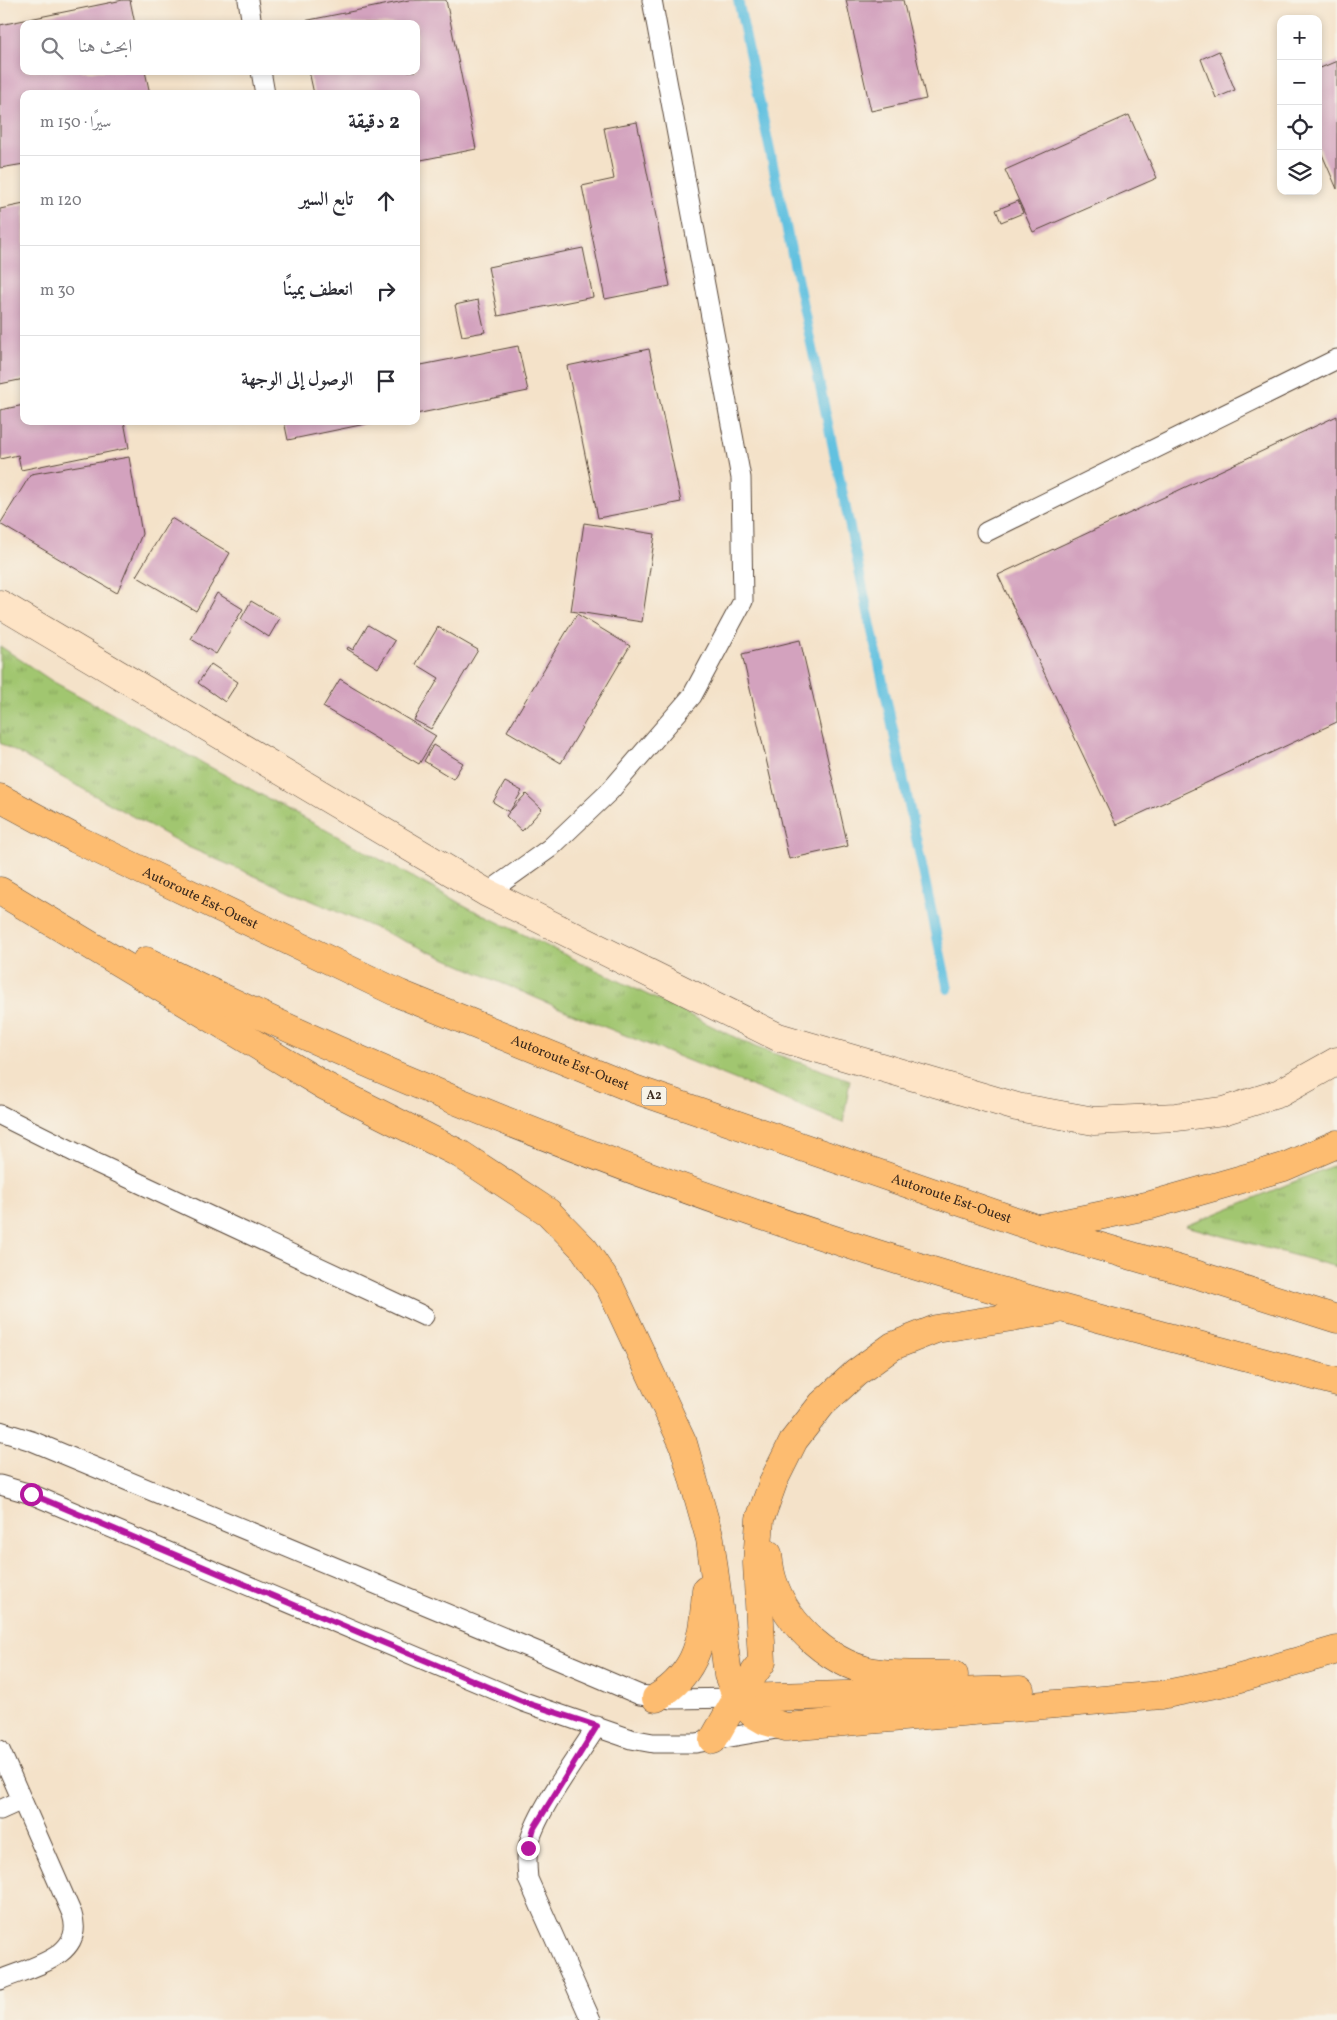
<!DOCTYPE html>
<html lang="ar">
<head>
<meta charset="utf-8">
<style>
	:root { --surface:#fff; --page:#f7f7f7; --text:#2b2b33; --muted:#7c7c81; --line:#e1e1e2 }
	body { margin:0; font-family:Vollkorn,Amiri,serif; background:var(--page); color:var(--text); direction:rtl }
	.controls { position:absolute; right:15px; top:15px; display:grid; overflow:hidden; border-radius:10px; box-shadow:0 2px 8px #0003 }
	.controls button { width:45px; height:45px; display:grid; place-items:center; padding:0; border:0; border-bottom:1px solid var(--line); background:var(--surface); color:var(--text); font:25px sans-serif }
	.stop { position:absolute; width:15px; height:15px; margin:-11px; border:4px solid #b5179e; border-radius:50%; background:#fff }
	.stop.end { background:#b5179e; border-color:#fff; box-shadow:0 1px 5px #0008 }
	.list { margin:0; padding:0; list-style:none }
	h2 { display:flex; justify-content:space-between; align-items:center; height:65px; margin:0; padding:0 20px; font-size:21px }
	h2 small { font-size:16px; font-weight:400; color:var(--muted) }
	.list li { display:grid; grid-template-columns:32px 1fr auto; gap:15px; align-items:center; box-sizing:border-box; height:90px; padding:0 20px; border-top:1px solid var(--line) }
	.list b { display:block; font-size:19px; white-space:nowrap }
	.list em { font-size:16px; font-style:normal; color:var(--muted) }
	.icon { flex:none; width:28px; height:28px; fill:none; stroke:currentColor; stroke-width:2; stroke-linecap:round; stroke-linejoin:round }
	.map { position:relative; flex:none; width:1337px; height:2020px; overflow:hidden; direction:ltr }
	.search { position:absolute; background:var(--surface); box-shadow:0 2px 8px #0003; left:20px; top:20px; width:400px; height:55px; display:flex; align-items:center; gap:12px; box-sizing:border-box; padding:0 18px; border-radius:10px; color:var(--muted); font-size:19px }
	.panel { position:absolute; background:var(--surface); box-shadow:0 2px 8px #0003; left:20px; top:90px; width:400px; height:335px; border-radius:10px; direction:rtl }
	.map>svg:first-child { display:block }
	.grass { fill:url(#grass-tufts); stroke:#6e7847 }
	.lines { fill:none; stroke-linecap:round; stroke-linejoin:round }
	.stream { stroke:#62c1e0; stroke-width:10 }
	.building { fill:#d3a2be }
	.lane-casing { stroke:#574638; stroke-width:21 }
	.secondary-casing { stroke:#574638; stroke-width:29 }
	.highway-casing { stroke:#574638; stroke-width:29 }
	.lane { stroke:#fff; stroke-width:19 }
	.secondary { stroke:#fee4c6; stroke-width:28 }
	.highway { stroke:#fdbc70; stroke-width:28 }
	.route { stroke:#b5179e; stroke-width:6 }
	.labels { text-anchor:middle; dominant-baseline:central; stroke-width:4.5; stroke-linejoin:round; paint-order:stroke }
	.shield { fill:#f7f3e8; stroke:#73665b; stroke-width:1 }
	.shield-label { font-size:12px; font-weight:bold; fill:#3b2a1e }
	.street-label { font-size:14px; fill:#3b2a1e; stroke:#f7f3e8 }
</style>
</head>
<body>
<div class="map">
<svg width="1337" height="2020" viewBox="0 0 1337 2020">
	<defs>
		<pattern id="grass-tufts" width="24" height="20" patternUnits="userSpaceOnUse" patternTransform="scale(1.25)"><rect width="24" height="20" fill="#a1c670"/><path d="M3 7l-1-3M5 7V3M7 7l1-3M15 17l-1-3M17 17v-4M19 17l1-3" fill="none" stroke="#84a15b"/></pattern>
	</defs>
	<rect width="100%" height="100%" fill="#f7f3e8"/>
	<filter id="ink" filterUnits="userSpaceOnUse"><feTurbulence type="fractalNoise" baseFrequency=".02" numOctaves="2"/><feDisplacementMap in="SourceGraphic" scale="10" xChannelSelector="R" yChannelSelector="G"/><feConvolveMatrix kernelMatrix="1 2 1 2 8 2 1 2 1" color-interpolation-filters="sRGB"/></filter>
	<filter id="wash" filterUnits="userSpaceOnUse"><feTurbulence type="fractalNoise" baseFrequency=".0096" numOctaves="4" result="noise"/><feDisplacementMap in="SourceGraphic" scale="20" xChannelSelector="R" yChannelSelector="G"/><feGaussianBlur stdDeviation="1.12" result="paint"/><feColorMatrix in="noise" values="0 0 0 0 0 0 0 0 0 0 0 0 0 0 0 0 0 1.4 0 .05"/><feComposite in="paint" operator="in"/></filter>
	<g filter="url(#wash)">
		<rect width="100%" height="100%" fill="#f4e2c9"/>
		<path class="grass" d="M0,646L52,681L473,910L755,1047L850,1080L843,1123L580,1017L188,847L0,743Z
			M1337,1164V1267L1186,1226Z"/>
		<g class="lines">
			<path class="stream" d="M738,0L948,989"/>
		</g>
		<g id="blocks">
			<path class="building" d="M123,0H130L135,24H24V71H145L150,94H24V164L0,168V25Z
				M409,0H446L476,149L416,161V94H314L309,71H416V24L299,22Z
				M846,0H903L926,99L871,111Z
				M1219,51L1235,90L1216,98L1201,59Z
				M1337,61V189L1318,145V69Z
				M1129,115L1157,178L1033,232L1005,170Z
				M637,122L670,286L605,299L582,186L614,179L604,128Z
				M1018,201L1023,213L1001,222L996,210Z
				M24,204V379L0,384V209Z
				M583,248L593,297L498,316L488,267Z
				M478,300L485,332L462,336L455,305Z
				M518,346L528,391L416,414V366Z
				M649,349L681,502L598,518L567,366Z
				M24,405V421H124L129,448L21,470L18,455L0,459V410Z
				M1337,416V722L1116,825L998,575Z
				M284,421H375V422L288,440Z
				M129,457L142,534L117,593L0,524L31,474Z
				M171,518L230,553L196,611L136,576Z
				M584,523L655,534L642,622L571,611Z
				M217,593L243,609L216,654L191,639Z
				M251,601L280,618L269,637L241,619Z
				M577,614L630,646L561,763L507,731Z
				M368,625L395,641L378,668L347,649L348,647L353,650Z
				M438,627L478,650L431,729L414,720L439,678L416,664Z
				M800,640L848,846L789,859L742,654Z
				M211,664L238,682L225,702L198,683Z
				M340,679L436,736L419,764L323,707Z
				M433,745L463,763L453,779L424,761Z
				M505,782L522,791L510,811L526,794L542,809L522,831L506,816L509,812L493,802Z"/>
		</g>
	</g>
	<g filter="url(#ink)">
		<use href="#blocks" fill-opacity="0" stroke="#574638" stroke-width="1"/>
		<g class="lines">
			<g class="lane-casing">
				<path id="lane" d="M248,0L252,24
					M261,71L265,94
					M986,532L1337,359
					M487,893L550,848L610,791L692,696L743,601L741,478L652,0
					M0,1115L92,1161L424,1316
					M0,1431L32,1441L546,1655L640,1695L673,1699L737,1698
					M0,1485L31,1494L524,1702L631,1739L653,1743H696L782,1728
					M0,1750L72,1914C86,1957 30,1967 0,1980
					M0,1810L22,1800
					M591,2020L528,1879C527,1868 526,1858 528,1848C534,1814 578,1757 597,1726"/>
			</g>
			<g class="secondary-casing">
				<path id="secondary" d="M0,604L487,893L778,1037L1017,1107L1094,1121L1176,1117L1223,1111L1280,1093L1337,1061"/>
			</g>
			<g class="highway-casing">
				<g id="highway">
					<path id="s1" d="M0,798L76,839L400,994L634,1089L1039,1229L1198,1275L1337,1319"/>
					<path d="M0,891L325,1086L460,1154L548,1212L584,1249L610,1287L683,1443L710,1539L728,1675L737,1698L753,1714L765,1721L786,1727L1161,1695L1230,1681L1337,1650"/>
					<path d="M146,961C371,1071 603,1165 841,1242C1004,1296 1171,1337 1337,1382"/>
					<path d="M1041,1228L1151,1205L1284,1167L1337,1144"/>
					<path d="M768,1554C769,1563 770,1572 773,1581C787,1626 833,1668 881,1673C905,1676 930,1674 954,1675"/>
					<path d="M656,1698C699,1672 703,1637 706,1590"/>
					<path d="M737,1698L1020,1690"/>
					<path d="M713,1740L737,1698L762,1662L757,1563L760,1519L774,1480L794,1440L822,1404L856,1373L893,1346L936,1329L1055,1310"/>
				</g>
			</g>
			<use href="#lane" class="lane"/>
			<use href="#secondary" class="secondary"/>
			<use href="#highway" class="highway"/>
		</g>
	</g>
	<g class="lines" filter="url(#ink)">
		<path class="route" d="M31,1494L524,1702L597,1726L534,1828L528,1848"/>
	</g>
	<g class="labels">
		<rect class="shield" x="641.5" y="1086.5" width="25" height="19" rx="4"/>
		<g class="shield-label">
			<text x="654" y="1096">A2</text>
		</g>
		<g class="street-label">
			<text stroke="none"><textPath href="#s1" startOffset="224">Autoroute Est-Ouest</textPath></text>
			<text stroke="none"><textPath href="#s1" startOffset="629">Autoroute Est-Ouest</textPath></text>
			<text stroke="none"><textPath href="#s1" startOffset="1034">Autoroute Est-Ouest</textPath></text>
		</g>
	</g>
</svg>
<div class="controls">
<button>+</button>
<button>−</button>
<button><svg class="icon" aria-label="locate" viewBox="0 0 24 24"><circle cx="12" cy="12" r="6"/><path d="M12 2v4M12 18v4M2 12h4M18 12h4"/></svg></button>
<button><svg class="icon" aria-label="layers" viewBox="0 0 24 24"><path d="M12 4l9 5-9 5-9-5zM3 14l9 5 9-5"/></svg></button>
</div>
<div class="stop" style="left:31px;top:1494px"></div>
<div class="stop end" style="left:528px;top:1848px"></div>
<div class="search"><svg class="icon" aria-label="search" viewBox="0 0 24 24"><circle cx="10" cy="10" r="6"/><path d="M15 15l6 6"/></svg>ابحث هنا</div>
<section class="panel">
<h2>2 دقيقة<small>سيرًا · 150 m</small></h2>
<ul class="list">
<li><svg class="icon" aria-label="ahead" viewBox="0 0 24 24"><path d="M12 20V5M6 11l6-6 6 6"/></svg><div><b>تابع السير</b></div><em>120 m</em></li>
<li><svg class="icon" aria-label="right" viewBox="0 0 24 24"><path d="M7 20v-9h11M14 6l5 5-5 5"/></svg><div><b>انعطف يمينًا</b></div><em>30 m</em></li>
<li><svg class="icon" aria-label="arrive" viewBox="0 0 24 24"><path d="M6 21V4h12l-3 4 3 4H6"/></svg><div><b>الوصول إلى الوجهة</b></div></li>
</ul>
</section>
</div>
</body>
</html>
